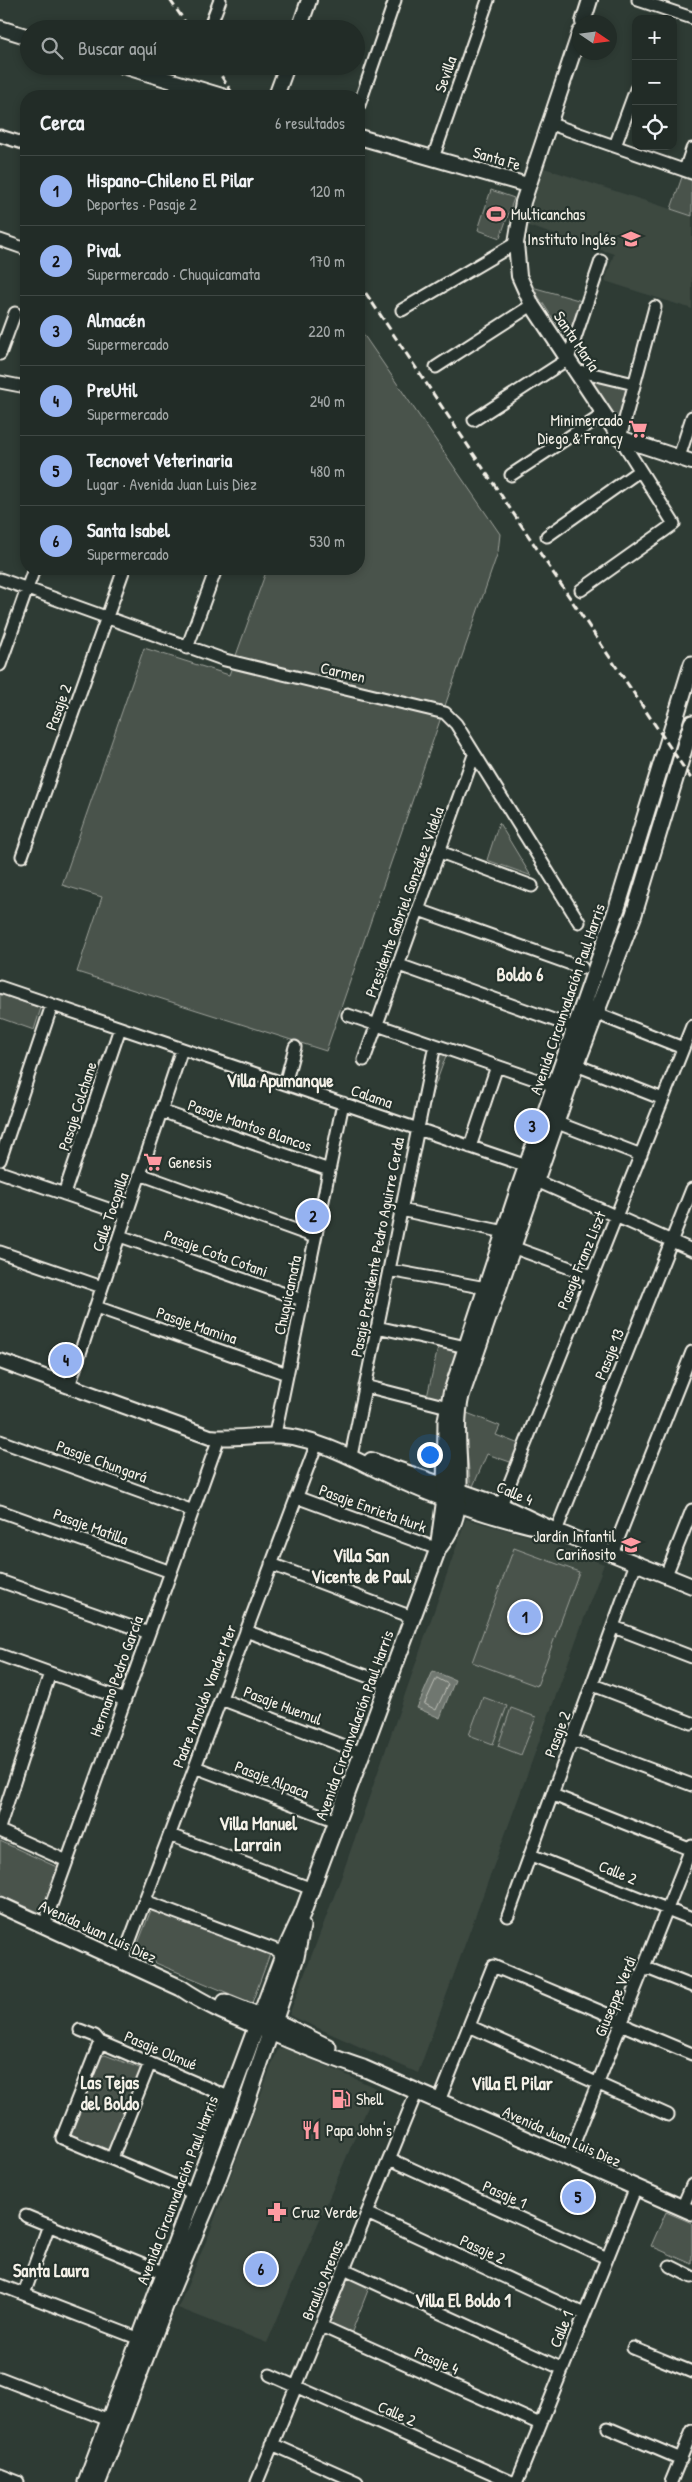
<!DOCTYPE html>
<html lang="es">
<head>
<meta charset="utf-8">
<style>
	:root { --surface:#222c27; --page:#2a342f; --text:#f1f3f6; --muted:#a2a7a7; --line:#3f4844; --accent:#95b2f1 }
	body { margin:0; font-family:"Patrick Hand",sans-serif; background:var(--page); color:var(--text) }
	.controls { position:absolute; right:15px; top:15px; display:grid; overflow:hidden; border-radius:10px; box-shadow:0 2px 8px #0003 }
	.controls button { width:45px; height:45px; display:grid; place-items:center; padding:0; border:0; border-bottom:1px solid var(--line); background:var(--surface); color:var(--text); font:25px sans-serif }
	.compass { position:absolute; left:572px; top:15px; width:45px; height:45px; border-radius:50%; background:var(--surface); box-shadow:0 2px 8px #0003; rotate:103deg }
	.you { position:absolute; left:429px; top:1454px; width:18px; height:18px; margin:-12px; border:4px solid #fff; border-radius:50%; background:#1a73e8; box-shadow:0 0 0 8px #1a73e833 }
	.badge { display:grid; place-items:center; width:32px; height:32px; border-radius:50%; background:var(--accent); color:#111; font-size:16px; font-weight:700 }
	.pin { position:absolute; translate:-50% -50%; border:2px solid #fff; box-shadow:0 1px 5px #0006 }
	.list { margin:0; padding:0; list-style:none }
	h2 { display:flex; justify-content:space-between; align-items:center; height:65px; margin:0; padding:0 20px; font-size:21px }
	h2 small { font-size:16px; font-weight:400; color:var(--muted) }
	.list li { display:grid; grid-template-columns:32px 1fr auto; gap:15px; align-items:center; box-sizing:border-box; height:70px; padding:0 20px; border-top:1px solid var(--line) }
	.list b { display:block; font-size:19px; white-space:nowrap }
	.list p { margin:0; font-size:16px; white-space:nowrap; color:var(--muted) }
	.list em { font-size:16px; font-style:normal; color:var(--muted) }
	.icon { flex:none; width:28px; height:28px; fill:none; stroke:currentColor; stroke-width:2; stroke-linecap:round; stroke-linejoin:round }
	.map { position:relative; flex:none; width:692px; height:2482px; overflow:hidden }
	.search { position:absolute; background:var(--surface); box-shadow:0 2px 8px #0003; left:20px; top:20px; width:345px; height:55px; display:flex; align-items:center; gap:12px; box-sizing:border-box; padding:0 18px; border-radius:28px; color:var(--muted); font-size:19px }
	.panel { position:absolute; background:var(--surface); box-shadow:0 2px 8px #0003; left:20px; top:90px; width:345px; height:485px; border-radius:20px }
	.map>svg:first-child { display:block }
	.built { fill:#3c4841 }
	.green { fill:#48524c; stroke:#9ea29a }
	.water { fill:#6f7770; stroke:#a4a8a0 }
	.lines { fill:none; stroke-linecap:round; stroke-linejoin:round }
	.shore { stroke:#bfc0b8; stroke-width:1 }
	.minor-casing { stroke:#f4f1e8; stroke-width:15 }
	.tertiary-casing { stroke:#f4f1e8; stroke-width:18 }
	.secondary-casing { stroke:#f4f1e8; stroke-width:19 }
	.minor { stroke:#26332d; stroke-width:11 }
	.tertiary { stroke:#26332d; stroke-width:14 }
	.secondary { stroke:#26332d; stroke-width:15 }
	.rail { stroke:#f4f1e8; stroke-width:3; stroke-dasharray:8 4; stroke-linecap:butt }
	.labels { text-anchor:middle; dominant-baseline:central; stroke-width:4.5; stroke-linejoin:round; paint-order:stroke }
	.street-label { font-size:16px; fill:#f4f1e8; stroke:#26332d }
	.poi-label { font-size:16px; fill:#f4f1e8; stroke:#26332d; text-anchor:start }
	.neighbourhood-label { font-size:18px; font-weight:bold; fill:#f4f1e8; stroke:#26332d }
</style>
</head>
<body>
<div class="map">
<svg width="692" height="2482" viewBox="0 0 692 2482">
	<rect width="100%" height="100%" fill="#2e3b34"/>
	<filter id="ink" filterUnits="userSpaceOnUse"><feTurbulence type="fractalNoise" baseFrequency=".02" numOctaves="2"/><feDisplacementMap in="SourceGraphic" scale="10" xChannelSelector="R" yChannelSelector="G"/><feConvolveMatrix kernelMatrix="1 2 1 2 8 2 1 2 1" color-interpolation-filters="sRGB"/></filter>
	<g filter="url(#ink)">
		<path class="built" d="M544,168L692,216V309L605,281L614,254L525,225Z
			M466,1519L536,1538L604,1564L418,2073L289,2015L342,1875Z
			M286,2048L376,2088L267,2343L178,2308L209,2234L272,2064L278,2049Z"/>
		<path class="green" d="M682,177L692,181V216L671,209Z
			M491,190L514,198L500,238L478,230Z
			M532,287L582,301L570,344Z
			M359,328L500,534L498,552L326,1051L77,972L102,897L62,885L144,648L229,675L267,569H359Z
			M585,376L626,388L617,424Z
			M499,823L531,876H532L487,860Z
			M0,994L41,1008L34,1030L0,1018Z
			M439,1050L447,1053L429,1102Z
			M439,1343L462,1348L445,1400L427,1397Z
			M467,1413L500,1426L496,1435L519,1444L513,1463L487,1454L471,1491L464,1420Z
			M514,1548L579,1572L537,1686L472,1662Z
			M483,1697L507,1706L493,1744L469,1735Z
			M511,1708L536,1717L521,1755L498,1746Z
			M0,1841L59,1868L43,1914L0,1895Z
			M151,1910L270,1954L252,2003L134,1954Z
			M105,2055L142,2069L114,2147L108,2150L72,2135L71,2131L100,2057Z
			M666,2212L692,2223V2264L651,2246Z
			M347,2275L370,2285L351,2334L328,2324Z"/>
		<path class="water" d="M433,1671L455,1680L440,1718L417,1708Z"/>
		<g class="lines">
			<path class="shore" d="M437,1678L448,1684L436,1710L425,1704Z"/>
			<g class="minor-casing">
				<path id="minor" d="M638,0L692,18
					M212,21L220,0
					M359,105L395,0
					M548,123L692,173
					M0,136L26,144
					M615,146L636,89
					M433,158L488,0
					M685,170L692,149
					M0,240L26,249
					M402,310L516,243
					M0,354L15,313
					M436,367L532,305
					M576,370L634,384
					M0,382L26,387
					M474,420L568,359L601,261
					M679,457L692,417
					M511,475L604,414
					M547,536L639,471
					M0,579L225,660L445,713L456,724L579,922
					M581,590L674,524L620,438L655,307
					M187,648L216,569
					M0,665L34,569
					M440,852L532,886
					M22,856L124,569
					M419,910L582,968
					M399,965L576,1028
					M0,987L527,1166L535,1180L541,1183L692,1250
					M595,1013L683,1048
					M348,1015L555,1086
					M364,1060L474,755
					M576,1065L663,1099
					M285,1084L295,1047
					M161,1111L329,1170
					M555,1122L641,1155
					M470,1147L497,1066
					M0,1160L52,1005
					M0,1172L126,1215
					M140,1174L315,1237
					M64,1194L120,1028
					M401,1210L505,1232
					M120,1236L302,1300
					M512,1247L592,1276
					M0,1252L102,1287
					M389,1270L486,1288
					M96,1307L287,1374
					M377,1327L466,1347
					M69,1386L182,1049
					M365,1386L448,1407
					M275,1434L343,1103
					M0,1441L193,1511
					M351,1456L435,1045
					M296,1497L438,1549
					M501,1505L692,1026
					M0,1511L171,1572
					M556,1531L692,1189
					M612,1554L692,1352
					M271,1564L412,1617
					M666,1575L692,1510
					M0,1581L149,1633
					M614,1627L692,1657
					M246,1631L388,1684
					M0,1655L125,1700
					M593,1685L692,1723
					M221,1699L362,1753
					M572,1740L692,1785
					M195,1767L337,1821
					M553,1795L692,1850
					M0,1825L50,1673
					M0,1831L67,1861
					M170,1835L312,1889
					M531,1855L692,1919
					M145,1901L284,1953
					M508,1916L636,1563
					M44,1925L219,1438
					M122,1961L317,1443
					M644,1967L692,1986
					M469,2026L668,2115
					M80,2030L95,2036L100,2042L231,2098
					M100,2042L62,2138L195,2194
					M439,2101L493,1966L609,2015L630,2028L692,2054
					M112,2158L150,2063
					M568,2158L692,1846
					M390,2159L607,2258
					M682,2208L692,2185
					M367,2213L584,2314
					M26,2216L165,2273
					M670,2266L692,2277
					M344,2269L563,2369
					M0,2285L140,2339
					M24,2294L49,2225
					M321,2326L540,2424
					M633,2348L692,2372
					M270,2375L512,2482
					M0,2378L109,2420
					M608,2428L681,2459
					M272,2444L357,2482
					M0,2475L18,2482
					M257,2482L417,2091
					M517,2482L636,2187
					M671,2482L692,2431"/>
			</g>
			<g class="tertiary-casing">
				<path id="tertiary" d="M583,22L590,0
					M0,28L29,37
					M299,29L309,0
					M580,32L523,202L516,243L519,276L532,305L620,438L692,462
					M123,66L222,96
					M276,96L287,66
					M359,137L527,185
					M0,1361L210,1437C241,1440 271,1431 301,1439C336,1447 365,1465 396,1479C447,1502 501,1521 556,1531
					M371,1460L501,1505L556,1531L692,1586"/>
			</g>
			<g class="secondary-casing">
				<path id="secondary" d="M440,1546C475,1503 449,1446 461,1396L576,1065L634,914L692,723
					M0,1905L181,1988C204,2004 230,2015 256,2026C291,2041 326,2056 363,2068L692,2212
					M225,2002L283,2025L328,2047
					M86,2482L284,1953L303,1912L438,1549L445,1498L446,1420L451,1394L518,1191L617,908L692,664
					M98,2482L170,2293L216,2184L244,2110L296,1957L302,1926"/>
			</g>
			<use href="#minor" class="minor"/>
			<use href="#tertiary" class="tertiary"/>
			<use href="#secondary" class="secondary"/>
			<path class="rail" d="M170,0L190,29
				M215,66L234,96
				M359,283L692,780"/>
		</g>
	</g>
	<defs>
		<g id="stadium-bare" transform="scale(1.5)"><path d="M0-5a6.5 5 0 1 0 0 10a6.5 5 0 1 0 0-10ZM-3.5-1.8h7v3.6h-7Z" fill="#ff9aa2" stroke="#26332d" stroke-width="2.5" paint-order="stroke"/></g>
		<g id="school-bare" transform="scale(1.5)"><path d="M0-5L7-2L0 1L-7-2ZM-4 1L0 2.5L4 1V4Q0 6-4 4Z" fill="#ff9aa2" stroke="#26332d" stroke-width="2.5" paint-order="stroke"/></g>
		<g id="supermarket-bare" transform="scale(1.5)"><path d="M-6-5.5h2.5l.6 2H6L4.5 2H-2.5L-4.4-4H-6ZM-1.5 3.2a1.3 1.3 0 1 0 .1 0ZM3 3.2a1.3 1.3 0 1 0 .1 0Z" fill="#ff9aa2" stroke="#26332d" stroke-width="2.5" paint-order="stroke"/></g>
		<g id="fuel-bare" transform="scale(1.5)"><path d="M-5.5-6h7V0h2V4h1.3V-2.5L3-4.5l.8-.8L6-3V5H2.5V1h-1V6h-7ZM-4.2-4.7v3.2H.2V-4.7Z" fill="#ff9aa2" stroke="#26332d" stroke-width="2.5" paint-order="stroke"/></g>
		<g id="restaurant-bare" transform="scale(1.5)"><path d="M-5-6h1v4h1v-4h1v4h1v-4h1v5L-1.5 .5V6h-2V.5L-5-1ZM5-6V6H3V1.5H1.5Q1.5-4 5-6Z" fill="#ff9aa2" stroke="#26332d" stroke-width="2.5" paint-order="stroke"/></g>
		<g id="pharmacy-bare" transform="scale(1.5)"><path d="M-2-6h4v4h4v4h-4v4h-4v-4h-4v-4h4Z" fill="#ff9aa2" stroke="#26332d" stroke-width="2.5" paint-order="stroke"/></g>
	</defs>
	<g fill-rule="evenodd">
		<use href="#stadium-bare" x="496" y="214"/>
		<use href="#school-bare" x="631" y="239"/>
		<use href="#supermarket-bare" x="638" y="429"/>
		<use href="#supermarket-bare" x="153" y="1162"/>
		<use href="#school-bare" x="631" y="1545"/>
		<use href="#fuel-bare" x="341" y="2099"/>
		<use href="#restaurant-bare" x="311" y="2130"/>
		<use href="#pharmacy-bare" x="277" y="2212"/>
	</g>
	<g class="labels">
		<g class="street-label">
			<text transform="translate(445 74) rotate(-71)">Sevilla</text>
			<text transform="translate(497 158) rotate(16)">Santa Fe</text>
			<text transform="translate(577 341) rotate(56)">Santa María</text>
			<text transform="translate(343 672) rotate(13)">Carmen</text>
			<text transform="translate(58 707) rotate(-70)">Pasaje 2</text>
			<text transform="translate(404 902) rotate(-70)">Presidente Gabriel González Videla</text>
			<text transform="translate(567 999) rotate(-71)">Avenida Circunvalación Paul Harris</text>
			<text transform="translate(372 1096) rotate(19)">Calama</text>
			<text transform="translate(77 1106) rotate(-72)">Pasaje Colchane</text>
			<text transform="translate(250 1125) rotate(19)">Pasaje Mantos Blancos</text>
			<text transform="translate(110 1212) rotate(-71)">Calle Tocopilla</text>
			<text transform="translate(377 1247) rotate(-79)">Pasaje Presidente Pedro Aguirre Cerda</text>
			<text transform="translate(216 1253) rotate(20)">Pasaje Cota Cotani</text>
			<text transform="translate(581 1260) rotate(-68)">Pasaje Franz Liszt</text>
			<text transform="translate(287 1295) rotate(-78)">Chuquicamata</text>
			<text transform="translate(197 1325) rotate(19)">Pasaje Mamina</text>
			<text transform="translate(609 1354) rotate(-68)">Pasaje 13</text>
			<text transform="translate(102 1461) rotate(20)">Pasaje Chungará</text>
			<text transform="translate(515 1493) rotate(23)">Calle 4</text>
			<text transform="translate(373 1508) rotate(20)">Pasaje Enrieta Hurk</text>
			<text transform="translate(91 1526) rotate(20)">Pasaje Matilla</text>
			<text transform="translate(116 1676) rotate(-70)">Hermano Pedro García</text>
			<text transform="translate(204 1696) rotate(-69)">Padre Arnoldo Vander Mer</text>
			<text transform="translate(283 1705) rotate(21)">Pasaje Huemul</text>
			<text transform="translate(354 1725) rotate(-70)">Avenida Circunvalación Paul Harris</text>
			<text transform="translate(557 1734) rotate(-70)">Pasaje 2</text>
			<text transform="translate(272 1779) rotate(21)">Pasaje Alpaca</text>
			<text transform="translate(618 1872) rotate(22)">Calle 2</text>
			<text transform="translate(98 1931) rotate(25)">Avenida Juan Luis Diez</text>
			<text transform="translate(615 1996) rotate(-68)">Giuseppe Verdi</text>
			<text transform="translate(161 2050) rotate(23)">Pasaje Olmué</text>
			<text transform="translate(562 2136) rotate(24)">Avenida Juan Luis Diez</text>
			<text transform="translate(177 2190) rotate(-69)">Avenida Circunvalación Paul Harris</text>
			<text transform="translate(505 2194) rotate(24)">Pasaje 1</text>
			<text transform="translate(483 2249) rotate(25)">Pasaje 2</text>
			<text transform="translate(322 2280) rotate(-68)">Braulio Arenas</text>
			<text transform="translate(561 2329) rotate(-68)">Calle 1</text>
			<text transform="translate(437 2360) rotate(24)">Pasaje 4</text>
			<text transform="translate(397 2413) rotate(24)">Calle 2</text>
		</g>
		<g class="poi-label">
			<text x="511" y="214">Multicanchas</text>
			<text x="616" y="239" text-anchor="end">Instituto Inglés</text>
			<text x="623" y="420" text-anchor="end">Minimercado<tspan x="623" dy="18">Diego &amp; Francy</tspan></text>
			<text x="168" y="1162">Genesis</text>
			<text x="616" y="1536" text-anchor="end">Jardín Infantil<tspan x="616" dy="18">Cariñosito</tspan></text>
			<text x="356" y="2099">Shell</text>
			<text x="326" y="2130">Papa John's</text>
			<text x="292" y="2212">Cruz Verde</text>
		</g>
		<g class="neighbourhood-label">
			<text x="520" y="974">Boldo 6</text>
			<text x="280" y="1080">Villa Apumanque</text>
			<text x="361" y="1555">Villa San<tspan x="361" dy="21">Vicente de Paul</tspan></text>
			<text x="258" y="1823">Villa Manuel<tspan x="258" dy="21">Larrain</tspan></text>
			<text x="110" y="2082">Las Tejas<tspan x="110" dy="21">del Boldo</tspan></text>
			<text x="512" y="2083">Villa El Pilar</text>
			<text x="51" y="2270">Santa Laura</text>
			<text x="463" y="2300">Villa El Boldo 1</text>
		</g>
	</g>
</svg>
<div class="controls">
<button>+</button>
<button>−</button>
<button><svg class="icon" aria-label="locate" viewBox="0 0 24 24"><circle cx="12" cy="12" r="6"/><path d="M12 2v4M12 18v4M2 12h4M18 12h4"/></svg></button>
</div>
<svg class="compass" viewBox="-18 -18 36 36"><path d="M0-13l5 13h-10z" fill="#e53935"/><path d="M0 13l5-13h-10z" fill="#a2a7a7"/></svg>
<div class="you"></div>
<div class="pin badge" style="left:525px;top:1617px">1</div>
<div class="pin badge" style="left:313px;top:1216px">2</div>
<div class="pin badge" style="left:532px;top:1126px">3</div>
<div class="pin badge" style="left:66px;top:1360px">4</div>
<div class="pin badge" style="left:578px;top:2197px">5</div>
<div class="pin badge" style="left:261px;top:2269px">6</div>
<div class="search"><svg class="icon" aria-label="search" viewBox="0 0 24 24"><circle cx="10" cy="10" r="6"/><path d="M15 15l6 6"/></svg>Buscar aquí</div>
<section class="panel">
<h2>Cerca<small>6 resultados</small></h2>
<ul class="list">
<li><span class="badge">1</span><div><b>Hispano-Chileno El Pilar</b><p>Deportes · Pasaje 2</p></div><em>120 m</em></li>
<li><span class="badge">2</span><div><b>Pival</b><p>Supermercado · Chuquicamata</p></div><em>170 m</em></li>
<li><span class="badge">3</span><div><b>Almacén</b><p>Supermercado</p></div><em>220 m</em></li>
<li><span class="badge">4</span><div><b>PreUtil</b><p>Supermercado</p></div><em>240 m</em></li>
<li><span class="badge">5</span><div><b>Tecnovet Veterinaria</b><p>Lugar · Avenida Juan Luis Diez</p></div><em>480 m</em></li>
<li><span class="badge">6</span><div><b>Santa Isabel</b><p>Supermercado</p></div><em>530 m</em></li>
</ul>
</section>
</div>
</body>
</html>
